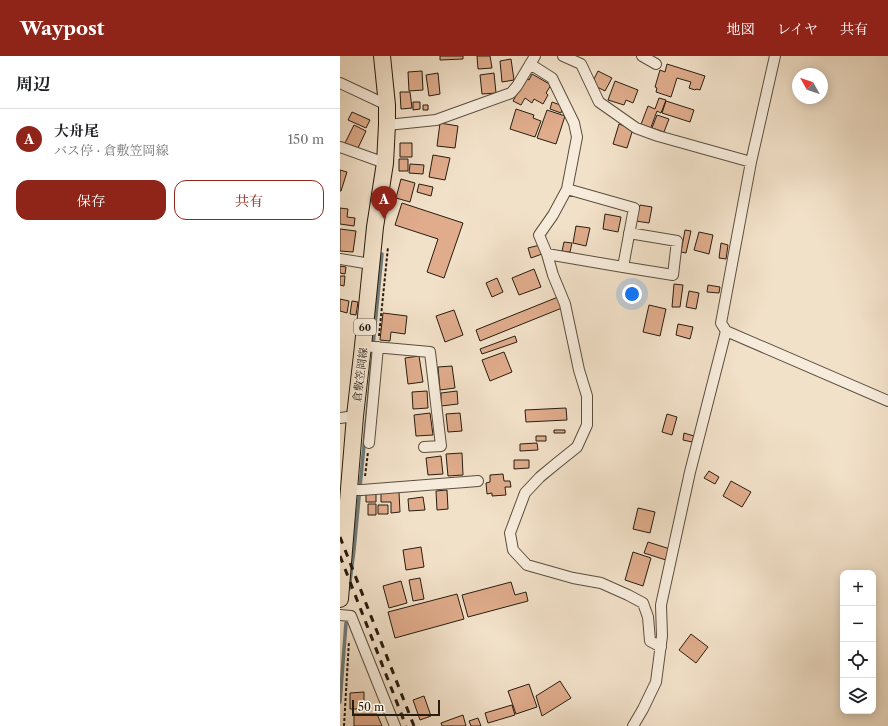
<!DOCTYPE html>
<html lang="ja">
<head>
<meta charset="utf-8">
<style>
	:root { --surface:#fff; --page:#f6f6f6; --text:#202124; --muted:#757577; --line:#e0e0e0; --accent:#8f2418 }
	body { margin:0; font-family:"Libre Caslon Text","Noto Serif JP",serif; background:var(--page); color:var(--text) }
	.controls { position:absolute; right:12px; bottom:12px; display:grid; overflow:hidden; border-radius:8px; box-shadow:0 2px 10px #0003 }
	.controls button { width:36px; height:36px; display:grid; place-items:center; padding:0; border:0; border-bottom:1px solid var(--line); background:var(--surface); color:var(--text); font:20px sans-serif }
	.compass { position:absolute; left:452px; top:12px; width:36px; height:36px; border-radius:50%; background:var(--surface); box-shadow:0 2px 10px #0003; rotate:310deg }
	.scale { position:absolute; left:12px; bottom:10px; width:88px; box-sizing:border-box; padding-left:4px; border:2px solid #271d10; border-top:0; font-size:11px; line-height:14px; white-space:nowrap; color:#271d10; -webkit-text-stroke:3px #f7ecdc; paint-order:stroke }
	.you { position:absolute; left:292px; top:238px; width:14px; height:14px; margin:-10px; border:3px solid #fff; border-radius:50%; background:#1a73e8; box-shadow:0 0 0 6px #1a73e833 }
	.badge { display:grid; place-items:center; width:26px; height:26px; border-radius:50%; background:var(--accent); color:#fff; font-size:13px; font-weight:700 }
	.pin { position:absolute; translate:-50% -33px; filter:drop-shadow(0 1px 2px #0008) }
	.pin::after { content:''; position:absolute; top:21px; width:14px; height:12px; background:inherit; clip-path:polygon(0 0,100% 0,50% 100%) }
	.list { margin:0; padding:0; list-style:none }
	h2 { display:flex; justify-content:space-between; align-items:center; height:52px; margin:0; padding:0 16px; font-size:17px }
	h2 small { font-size:13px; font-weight:400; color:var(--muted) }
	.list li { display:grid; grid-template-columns:26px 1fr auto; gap:12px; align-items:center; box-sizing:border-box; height:60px; padding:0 16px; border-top:1px solid var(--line) }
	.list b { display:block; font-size:15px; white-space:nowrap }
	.list p { margin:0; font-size:13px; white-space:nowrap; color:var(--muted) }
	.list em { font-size:13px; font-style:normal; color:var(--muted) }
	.actions { display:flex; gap:8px; padding:12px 16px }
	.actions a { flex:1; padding:9px 0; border:1px solid var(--accent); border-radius:12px; text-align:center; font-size:14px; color:var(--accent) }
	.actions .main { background:var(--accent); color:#fff }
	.icon { flex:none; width:22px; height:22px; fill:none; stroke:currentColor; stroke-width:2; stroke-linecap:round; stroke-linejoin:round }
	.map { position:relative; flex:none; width:548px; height:670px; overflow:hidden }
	header { display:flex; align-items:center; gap:24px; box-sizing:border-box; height:56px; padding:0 20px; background:var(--accent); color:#fff }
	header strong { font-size:19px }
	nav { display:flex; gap:22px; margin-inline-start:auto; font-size:14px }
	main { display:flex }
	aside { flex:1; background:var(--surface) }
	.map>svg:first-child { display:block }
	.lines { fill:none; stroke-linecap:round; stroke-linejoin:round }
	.stream { stroke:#707c7a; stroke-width:3.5 }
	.building { fill:#e0ac8c; stroke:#271d10 }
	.minor-casing { stroke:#5a4e3e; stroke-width:12 }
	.primary-casing { stroke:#271d10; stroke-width:18 }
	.path { stroke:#271d10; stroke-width:2; stroke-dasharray:3 2; stroke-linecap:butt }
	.minor { stroke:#f7ecdc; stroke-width:10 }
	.primary { stroke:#f2e1c9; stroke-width:16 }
	.rail { stroke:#271d10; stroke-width:3; stroke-dasharray:7 7; stroke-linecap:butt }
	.labels { text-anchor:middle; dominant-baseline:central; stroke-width:3; stroke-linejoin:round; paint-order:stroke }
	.shield { fill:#f7ecdc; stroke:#655b4d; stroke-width:1 }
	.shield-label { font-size:10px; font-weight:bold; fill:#271d10 }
	.street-label { font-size:11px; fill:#271d10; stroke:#f7ecdc }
</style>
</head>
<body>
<header>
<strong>Waypost</strong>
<nav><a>地図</a><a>レイヤ</a><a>共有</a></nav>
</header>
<main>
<aside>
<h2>周辺<small></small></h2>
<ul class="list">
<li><span class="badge">A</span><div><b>大舟尾</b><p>バス停 · 倉敷笠岡線</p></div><em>150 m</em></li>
</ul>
<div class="actions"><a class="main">保存</a><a>共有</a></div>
</aside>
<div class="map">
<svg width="548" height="670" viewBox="0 0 548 670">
	<rect width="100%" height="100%" fill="#f2e1c9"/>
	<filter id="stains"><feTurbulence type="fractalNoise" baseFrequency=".005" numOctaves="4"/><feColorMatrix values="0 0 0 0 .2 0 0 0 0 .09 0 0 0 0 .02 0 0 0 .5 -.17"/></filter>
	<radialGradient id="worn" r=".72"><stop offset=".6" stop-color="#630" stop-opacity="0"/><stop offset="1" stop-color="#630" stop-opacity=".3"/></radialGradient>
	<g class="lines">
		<path class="stream" d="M33,290L42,198
			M9,533L14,494L32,306
			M0,646L6,567"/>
	</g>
	<path class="building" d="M100,0H123V3L100,4Z
		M137,0H150L152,12L138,13Z
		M171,3L174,24L162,26L160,5Z
		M327,8L365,20L360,34L356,33L355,34L349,32L351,26L337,22L331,41L316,36L317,32L315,31L320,14L325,16Z
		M82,15L83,34L69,35L68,16Z
		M258,15L272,22L265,35L257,31L254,23Z
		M98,17L100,38L89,40L86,19Z
		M154,17L156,37L142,38L140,19Z
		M192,18L211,29L206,37L208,39L203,48L194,43L192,47L185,42L181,49L173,45L186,22L189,24Z
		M275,25L298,34L293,47L286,44L284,49L268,44Z
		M60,36H70L72,52L61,53Z
		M319,42L326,44L321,57L317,55L310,74L300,71L308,50L315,53Z
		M326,45L354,54L350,66L322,57Z
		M73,46H80V53L73,54Z
		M212,46L223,50L221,57L210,53Z
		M83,49H88V54H83Z
		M176,53L194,59L193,62L201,65L195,81L170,73Z
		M207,54L225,60L216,88L197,82Z
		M12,56L30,64L26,72L8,64Z
		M317,59L329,63L324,76L312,72Z
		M100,67L118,70L115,92L97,90Z
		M279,68L293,73L287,92L273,88Z
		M14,69L26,75L18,92L5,87Z
		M60,87H72V101H60Z
		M93,99L110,102L105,124L89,121Z
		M59,103H68V115H59Z
		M70,108L84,109L83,118L69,117Z
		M0,114L7,116L1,135H0Z
		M61,123L75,127L70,146L56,142Z
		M79,128L93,131L91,140L77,136Z
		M62,147L123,167L104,222L87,216L98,183L55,169Z
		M300,149L312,151L309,167L296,165Z
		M0,152L8,153L7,161L15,162L14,170L0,168Z
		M265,158L281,161L278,176L263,173Z
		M236,170L250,172L246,190L233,187Z
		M0,173L16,175L13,196L0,195Z
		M345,174L351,175L346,197L341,196Z
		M359,176L373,179L369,198L354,194Z
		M224,186L232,187L230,196L222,195Z
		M381,187L388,189L386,203L379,202Z
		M200,189L202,198L191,202L188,192Z
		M0,210L6,211L5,218L0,217Z
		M194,213L201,231L179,239L172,222Z
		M0,220H5L4,230L0,229Z
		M157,222L163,236L152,241L146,227Z
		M334,228L343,229L340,251H332Z
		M368,229L380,231L379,237L367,236Z
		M349,235L359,237L356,253L346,251Z
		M218,241L222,252L140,285L136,274Z
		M0,243L9,245L7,257L0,255Z
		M12,245L18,246L16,259L10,258Z
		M309,249L326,253L320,280L303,276Z
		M114,254L123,279L105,286L96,260Z
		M43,257L67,260L65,278L51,276L50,285L40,284Z
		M338,268L353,271L350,283L336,279Z
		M175,280L177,286L142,298L140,293Z
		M164,296L172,316L150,325L142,304Z
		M79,300L83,326L68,328L65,302Z
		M112,310L115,332L100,334L98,311Z
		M87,335L88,352L73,353L72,336Z
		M117,335L118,348L101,350V337Z
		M226,352L227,364L186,366L185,354Z
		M90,357L93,379L76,380L74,359Z
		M120,357L122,375L108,376L106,358Z
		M327,358L337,361L332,379L322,376Z
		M214,374H225V377H214Z
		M344,377L354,380L352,386L343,384Z
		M196,380H206V385H196Z
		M197,387L198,394L180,395V388Z
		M122,397L123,419L108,420L106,398Z
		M101,400L103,418L88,419L86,402Z
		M174,404H189V412L174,413Z
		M369,415L379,421L375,428L364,422Z
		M163,418L164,425H170L171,431H165L166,439L152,440V437L147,438L146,427L150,426V419Z
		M391,425L411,436L402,451L383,440Z
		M107,434L108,453L97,454L96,435Z
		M59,436L60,456L51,457V446H41V437Z
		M26,438H36V446H26Z
		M83,441L85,454L69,455L68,443Z
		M28,448H36V459H28Z
		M38,449H48V458H38Z
		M298,452L315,456L310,477L293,473Z
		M308,486L330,493L326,504L304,497Z
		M81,491L84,511L66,514L63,494Z
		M293,496L311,502L303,530L285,524Z
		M80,522L84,543L73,545L69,524Z
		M61,525L67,547L49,552L43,530Z
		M171,526L175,539L186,536L188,545L128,561L122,539Z
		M117,538L124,563L55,582L48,556Z
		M351,578L368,591L356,607L339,594Z
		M220,625L231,642L202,660L196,640Z
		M189,628L197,651L176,658L168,635Z
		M24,636V653H10V637Z
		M84,640L91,660L80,664L73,644Z
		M172,649L175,659L148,667L145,657Z
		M14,658H37L42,670H14Z
		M123,659L126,670H102L101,667Z
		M138,662L141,670H131L129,665Z"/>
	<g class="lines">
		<g class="minor-casing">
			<path id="minor" d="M223,0L241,8L259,46L296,72L318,80L411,106
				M302,0L316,8
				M435,0L411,106L381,267L386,275L548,345
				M190,8L212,22L234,67L237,81L227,133L294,152L283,211L207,198
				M0,27L47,49
				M47,69L96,64L171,37L177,30L195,0
				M0,91L45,107
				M227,133L213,159L199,179L207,198L213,219L225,248L239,314L247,340V369L237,391L217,407L200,421L185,437L170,477L173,494L187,509L233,522L261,527L288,539L303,547L308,561L310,585L321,591
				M0,203L31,208
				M283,211L333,219L337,185L289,177
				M23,290L90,296L101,390L84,391
				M0,362L15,360
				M29,387L38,291
				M9,434H22L138,425
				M0,559L11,560L55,670
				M293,670L303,653L316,626L322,580L321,549L350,416L386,275"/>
		</g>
		<g class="primary-casing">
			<path id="primary" d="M0,543L15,360L23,290L35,171L45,107L47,69V49L42,0"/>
		</g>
		<path class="path" d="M39,280L48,191
			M25,420L28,396
			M4,670L9,585"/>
		<use href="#minor" class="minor"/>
		<use href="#primary" class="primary"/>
		<path class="rail" d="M0,481L74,670
			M0,500L66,670"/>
	</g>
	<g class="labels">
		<rect class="shield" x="14" y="263" width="22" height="16" rx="3"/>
		<g class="shield-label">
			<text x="25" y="271">60</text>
		</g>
		<g class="street-label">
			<text transform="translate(20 319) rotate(-83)">倉敷笠岡線</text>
		</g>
	</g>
	<rect width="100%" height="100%" filter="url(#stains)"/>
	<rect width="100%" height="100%" fill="url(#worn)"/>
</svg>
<div class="controls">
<button>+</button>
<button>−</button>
<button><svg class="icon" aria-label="locate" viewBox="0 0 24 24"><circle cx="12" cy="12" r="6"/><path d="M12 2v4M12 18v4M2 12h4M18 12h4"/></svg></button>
<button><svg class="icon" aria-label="layers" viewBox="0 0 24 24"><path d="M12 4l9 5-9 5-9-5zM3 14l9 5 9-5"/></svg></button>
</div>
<svg class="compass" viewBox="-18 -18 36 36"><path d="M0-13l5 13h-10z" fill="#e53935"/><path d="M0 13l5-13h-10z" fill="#757577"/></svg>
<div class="scale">50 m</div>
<div class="you"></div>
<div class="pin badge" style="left:44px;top:163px">A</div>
</div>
</main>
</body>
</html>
